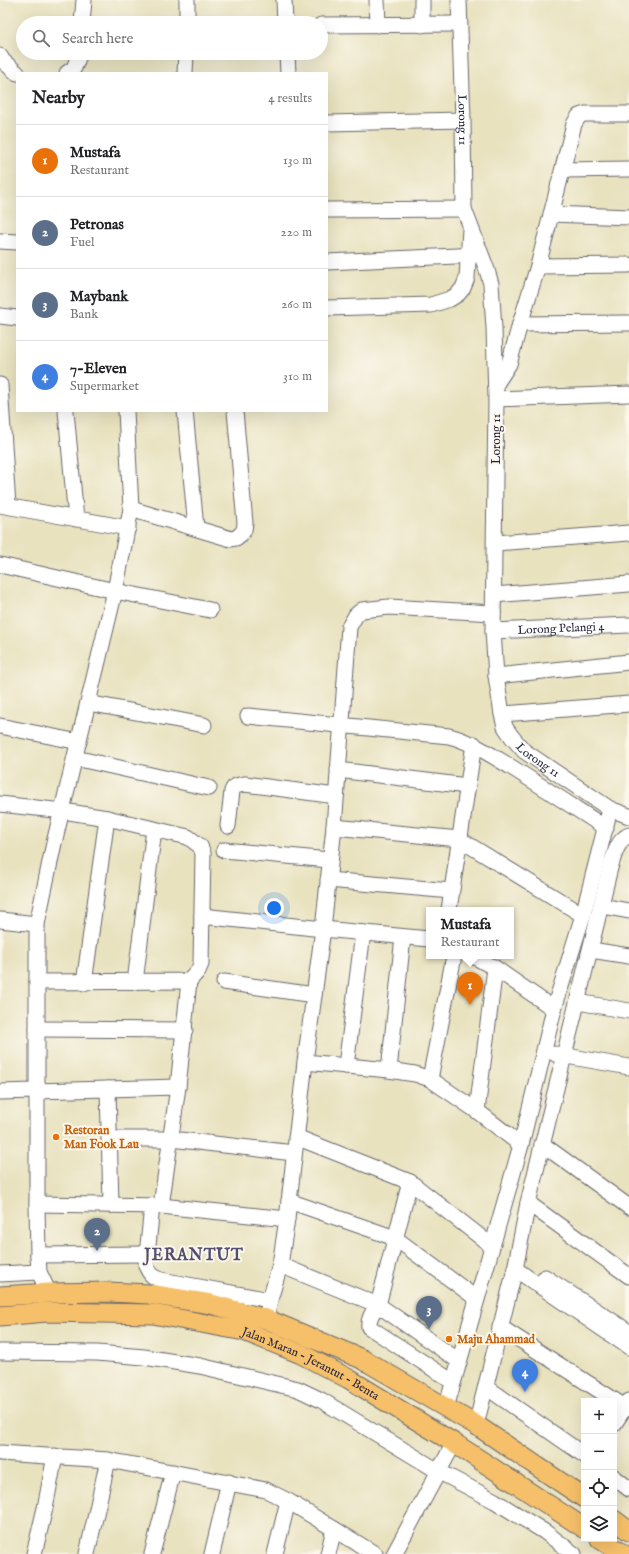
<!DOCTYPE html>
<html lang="en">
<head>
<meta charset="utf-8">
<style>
	:root { --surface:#fff; --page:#f6f6f6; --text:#202124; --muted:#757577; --line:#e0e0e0; --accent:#0f766e }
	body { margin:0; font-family:"IM FELL English",serif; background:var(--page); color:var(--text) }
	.controls { position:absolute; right:12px; bottom:12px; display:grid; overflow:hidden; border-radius:0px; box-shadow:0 4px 16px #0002 }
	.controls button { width:36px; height:36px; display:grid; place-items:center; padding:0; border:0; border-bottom:1px solid var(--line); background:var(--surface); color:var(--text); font:20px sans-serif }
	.you { position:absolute; left:274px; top:908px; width:14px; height:14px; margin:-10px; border:3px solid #fff; border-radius:50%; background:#1a73e8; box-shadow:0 0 0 6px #1a73e833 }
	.badge { display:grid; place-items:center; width:26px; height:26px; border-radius:50%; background:var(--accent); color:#fff; font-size:13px; font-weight:700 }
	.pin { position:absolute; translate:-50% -33px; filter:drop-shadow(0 1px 2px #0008) }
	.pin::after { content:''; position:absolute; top:21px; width:14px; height:12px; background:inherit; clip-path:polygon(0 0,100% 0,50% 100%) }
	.popup { position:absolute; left:426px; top:907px; width:88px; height:52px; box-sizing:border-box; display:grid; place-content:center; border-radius:0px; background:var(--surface); filter:drop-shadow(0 1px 3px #0005); font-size:13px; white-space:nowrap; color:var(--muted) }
	.popup b { font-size:15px; color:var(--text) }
	.popup::after { content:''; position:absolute; left:50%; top:100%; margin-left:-8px; border:8px solid transparent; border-top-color:var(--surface) }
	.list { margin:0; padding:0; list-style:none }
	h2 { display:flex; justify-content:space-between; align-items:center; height:52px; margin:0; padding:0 16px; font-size:17px }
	h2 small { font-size:13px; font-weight:400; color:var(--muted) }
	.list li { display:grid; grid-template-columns:26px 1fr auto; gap:12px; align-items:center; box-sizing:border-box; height:72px; padding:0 16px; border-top:1px solid var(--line) }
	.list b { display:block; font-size:15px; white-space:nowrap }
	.list p { margin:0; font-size:13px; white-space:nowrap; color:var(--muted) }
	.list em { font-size:13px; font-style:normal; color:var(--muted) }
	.icon { flex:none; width:22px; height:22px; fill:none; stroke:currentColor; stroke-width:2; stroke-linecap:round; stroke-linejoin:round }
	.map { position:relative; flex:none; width:629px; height:1554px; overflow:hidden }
	.search { position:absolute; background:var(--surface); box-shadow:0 4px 16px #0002; left:16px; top:16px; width:312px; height:44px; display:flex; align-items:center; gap:10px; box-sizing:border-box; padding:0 14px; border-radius:22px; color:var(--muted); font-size:15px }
	.panel { position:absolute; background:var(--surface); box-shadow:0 4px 16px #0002; left:16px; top:72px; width:312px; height:340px; border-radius:0px }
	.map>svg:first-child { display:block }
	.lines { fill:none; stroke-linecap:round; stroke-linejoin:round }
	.minor-casing { stroke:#676569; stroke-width:17 }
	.major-casing { stroke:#676569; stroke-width:21 }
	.minor { stroke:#fff; stroke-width:15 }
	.major { stroke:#f6c06b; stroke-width:19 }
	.food-dot { fill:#e8710a; stroke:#fbf7ec; stroke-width:1.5 }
	.labels { text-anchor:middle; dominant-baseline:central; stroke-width:4; stroke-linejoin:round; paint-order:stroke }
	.street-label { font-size:12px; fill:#22223b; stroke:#fbf7ec }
	.food-label { font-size:12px; font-weight:bold; fill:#c56008; stroke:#fbf7ec; text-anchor:start }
	.district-label { font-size:16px; font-weight:bold; letter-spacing:1px; fill:#544e70; stroke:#fbf7ec }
</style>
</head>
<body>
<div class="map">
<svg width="629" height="1554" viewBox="0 0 629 1554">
	<rect width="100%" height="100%" fill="#fbf7ec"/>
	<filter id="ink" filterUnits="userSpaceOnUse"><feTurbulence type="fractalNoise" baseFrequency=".025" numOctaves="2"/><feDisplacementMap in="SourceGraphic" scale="8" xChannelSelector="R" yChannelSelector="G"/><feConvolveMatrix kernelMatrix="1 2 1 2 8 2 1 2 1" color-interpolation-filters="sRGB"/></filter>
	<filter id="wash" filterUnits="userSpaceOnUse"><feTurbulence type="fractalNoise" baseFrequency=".012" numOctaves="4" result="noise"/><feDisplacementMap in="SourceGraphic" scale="16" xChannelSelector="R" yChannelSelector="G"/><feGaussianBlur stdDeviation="0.9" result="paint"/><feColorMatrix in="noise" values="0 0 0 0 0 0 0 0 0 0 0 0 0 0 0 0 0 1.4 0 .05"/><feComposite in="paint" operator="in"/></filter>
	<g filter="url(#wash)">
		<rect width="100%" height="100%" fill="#e8e2bf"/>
	</g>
	<g filter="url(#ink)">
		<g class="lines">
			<g class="minor-casing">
				<g id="minor">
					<path d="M284,0L285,23"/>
					<path d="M377,0L378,25"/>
					<path d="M422,0V25"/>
					<path id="s1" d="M459,0L463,120L464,209L487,270L491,284L494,328L496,399L493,631L496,676L502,714L505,727L512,737L524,751L610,809L629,816"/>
					<path d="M82,23L84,0"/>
					<path d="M187,23V0"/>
					<path d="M321,25L459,24"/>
					<path d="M287,53L288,73"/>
					<path d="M0,56L3,61L17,73"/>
					<path d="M67,73L74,68L80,53"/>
					<path d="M185,73L186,53"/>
					<path d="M327,123L463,120"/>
					<path d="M563,170L629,169"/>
					<path d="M327,210L464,209"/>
					<path d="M551,214L629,217"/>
					<path d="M0,241L17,242"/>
					<path d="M327,262L478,255"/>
					<path d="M538,266L629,265"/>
					<path d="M327,308L431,305L450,299L458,294L463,288L467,278L470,229"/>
					<path d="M0,316L17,318"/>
					<path d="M520,324L629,323"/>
					<path d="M496,384L509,364L520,324L538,266L574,124L579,116L585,114H629"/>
					<path d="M0,385L8,506"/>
					<path d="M496,399L629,394"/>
					<path d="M66,411L76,519"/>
					<path d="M185,411L196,528"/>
					<path d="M0,505L128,528"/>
					<path d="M131,509L231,539L236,538L241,534L244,530L245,523L235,411"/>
					<path d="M495,543L629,533"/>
					<path d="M0,565L115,591L210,610"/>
					<path d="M494,595L629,584"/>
					<path id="s2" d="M493,631L629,625"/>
					<path d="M496,676L629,662"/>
					<path d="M88,703L204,725"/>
					<path d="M502,714L629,704"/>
					<path d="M248,716L449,736C472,742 491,755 511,767C543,787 575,808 606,828"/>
					<path d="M0,726L79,742"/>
					<path d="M75,758L209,788"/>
					<path d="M338,770L467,786"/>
					<path d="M0,804L63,811L107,818L188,837L200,846L203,853L201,964L198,971L189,981L37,982"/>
					<path d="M228,826L232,791C234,785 239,785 245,784L336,796"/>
					<path d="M334,827L459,839L583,915"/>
					<path d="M224,850L329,860"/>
					<path d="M328,880L451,891"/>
					<path d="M602,906L629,911"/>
					<path d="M449,910L474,744"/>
					<path d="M202,916L323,929L429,939"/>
					<path d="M0,920L37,924"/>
					<path d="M591,950L629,956"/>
					<path d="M473,956L495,968L554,1009"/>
					<path d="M135,982L154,829"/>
					<path d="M224,982L314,995"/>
					<path d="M84,983L107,818"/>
					<path d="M578,1002L629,1011"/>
					<path d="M37,1029L185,1030"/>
					<path d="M555,1054L629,1067"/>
					<path d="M305,1062L389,1070L415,1074L430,1079L477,1111L521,1145"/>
					<path d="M346,1066L363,933"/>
					<path d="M389,1070L403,937"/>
					<path d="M430,1079L454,956"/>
					<path d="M108,1089L111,1205"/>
					<path d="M0,1092L178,1087"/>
					<path d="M477,1111L495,968"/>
					<path d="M296,1137L410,1182L492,1246"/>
					<path d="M109,1139H171L294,1153"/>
					<path d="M542,1144L629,1207"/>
					<path d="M410,1182L378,1305C373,1312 368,1318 369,1327L453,1382"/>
					<path d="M289,1201L395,1238L477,1299"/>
					<path d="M528,1203L629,1276"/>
					<path d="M37,1204L161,1206L287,1219"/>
					<path d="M152,1206L146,1265C149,1274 153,1277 161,1280L270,1300"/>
					<path d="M161,1206L178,1087L189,981"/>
					<path d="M38,1255L148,1254"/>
					<path d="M280,1265L378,1305L459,1361"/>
					<path d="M515,1269L629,1347"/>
					<path d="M0,1274L39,1272"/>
					<path d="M545,1277L629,1332"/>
					<path d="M49,1293L39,1272L38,1255L37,1204V924L54,843L115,591L131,509L126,411"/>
					<path d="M266,1319L270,1300L280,1265L287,1219L305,1062L323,929L334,827L349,627L356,615L362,610L389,607L493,613"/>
					<path d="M500,1327L625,1407"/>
					<path d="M0,1352L97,1353L144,1357L200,1366L298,1389L321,1400L438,1471L495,1501L545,1532L574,1554"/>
					<path d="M486,1387L584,1455"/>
					<path d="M446,1408L521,1145L554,1009L583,915L610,809"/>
					<path d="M614,1424L629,1401"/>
					<path d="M476,1425L515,1269L528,1203L610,868C614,856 617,840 629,835"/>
					<path d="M0,1453L108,1460L266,1490L288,1501L375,1554"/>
					<path d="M614,1477L629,1489"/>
					<path d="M34,1554L45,1508L55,1456"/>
					<path d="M87,1554L108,1460"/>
					<path d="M152,1554L173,1472"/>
					<path d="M212,1554L229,1482"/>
					<path d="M275,1554L288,1501"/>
					<path d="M328,1554L334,1529"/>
					<path d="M394,1554L454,1443"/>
				</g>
			</g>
			<g class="major-casing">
				<g id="major">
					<path d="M0,1296L49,1293L108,1292L149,1294L211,1304L266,1319L362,1359L476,1425L584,1498"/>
					<path id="s3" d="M0,1316L47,1312L153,1314L244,1331L301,1354L349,1379L454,1443L584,1528"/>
					<path d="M614,1520L629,1531"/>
					<path d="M600,1539L623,1554"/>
				</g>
			</g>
			<use href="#minor" class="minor"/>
			<use href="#major" class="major"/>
		</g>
	</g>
	<g class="food-dot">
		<circle cx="56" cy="1137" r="4"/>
		<circle cx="449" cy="1339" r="4"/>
	</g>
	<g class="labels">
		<g class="street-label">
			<text stroke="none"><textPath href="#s1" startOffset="120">Lorong 11</textPath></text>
			<text transform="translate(496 439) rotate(-90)">Lorong 11</text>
			<text stroke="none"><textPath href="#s2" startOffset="68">Lorong Pelangi 4</textPath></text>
			<text stroke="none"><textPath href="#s1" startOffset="780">Lorong 11</textPath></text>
			<text stroke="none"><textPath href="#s3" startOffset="320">Jalan Maran - Jerantut - Benta</textPath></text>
		</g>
		<g class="food-label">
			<text x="64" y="1130">Restoran<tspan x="64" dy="14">Man Fook Lau</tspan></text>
			<text x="457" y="1339">Maju Ahammad</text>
		</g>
		<g class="district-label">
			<text x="194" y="1256">JERANTUT</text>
		</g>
	</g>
</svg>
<div class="controls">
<button>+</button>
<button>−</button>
<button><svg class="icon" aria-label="locate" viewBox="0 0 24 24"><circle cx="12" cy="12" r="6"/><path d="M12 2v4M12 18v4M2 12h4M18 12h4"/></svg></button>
<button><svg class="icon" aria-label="layers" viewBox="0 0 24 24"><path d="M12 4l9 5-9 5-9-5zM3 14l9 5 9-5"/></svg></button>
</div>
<div class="you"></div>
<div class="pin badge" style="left:470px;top:1005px;background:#e8710a">1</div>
<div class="popup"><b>Mustafa</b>Restaurant</div>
<div class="pin badge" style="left:97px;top:1251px;background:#5c6f8a">2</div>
<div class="pin badge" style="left:429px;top:1329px;background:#5c6f8a">3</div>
<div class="pin badge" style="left:525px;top:1392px;background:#3f7fe0">4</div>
<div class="search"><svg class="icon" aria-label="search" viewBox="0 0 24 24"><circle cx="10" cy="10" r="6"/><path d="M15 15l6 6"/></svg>Search here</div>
<section class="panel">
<h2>Nearby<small>4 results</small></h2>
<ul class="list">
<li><span class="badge" style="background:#e8710a">1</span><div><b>Mustafa</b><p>Restaurant</p></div><em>130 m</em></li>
<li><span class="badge" style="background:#5c6f8a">2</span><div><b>Petronas</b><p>Fuel</p></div><em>220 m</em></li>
<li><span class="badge" style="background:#5c6f8a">3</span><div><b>Maybank</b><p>Bank</p></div><em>260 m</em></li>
<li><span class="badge" style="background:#3f7fe0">4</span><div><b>7-Eleven</b><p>Supermarket</p></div><em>310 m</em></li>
</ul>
</section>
</div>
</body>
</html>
